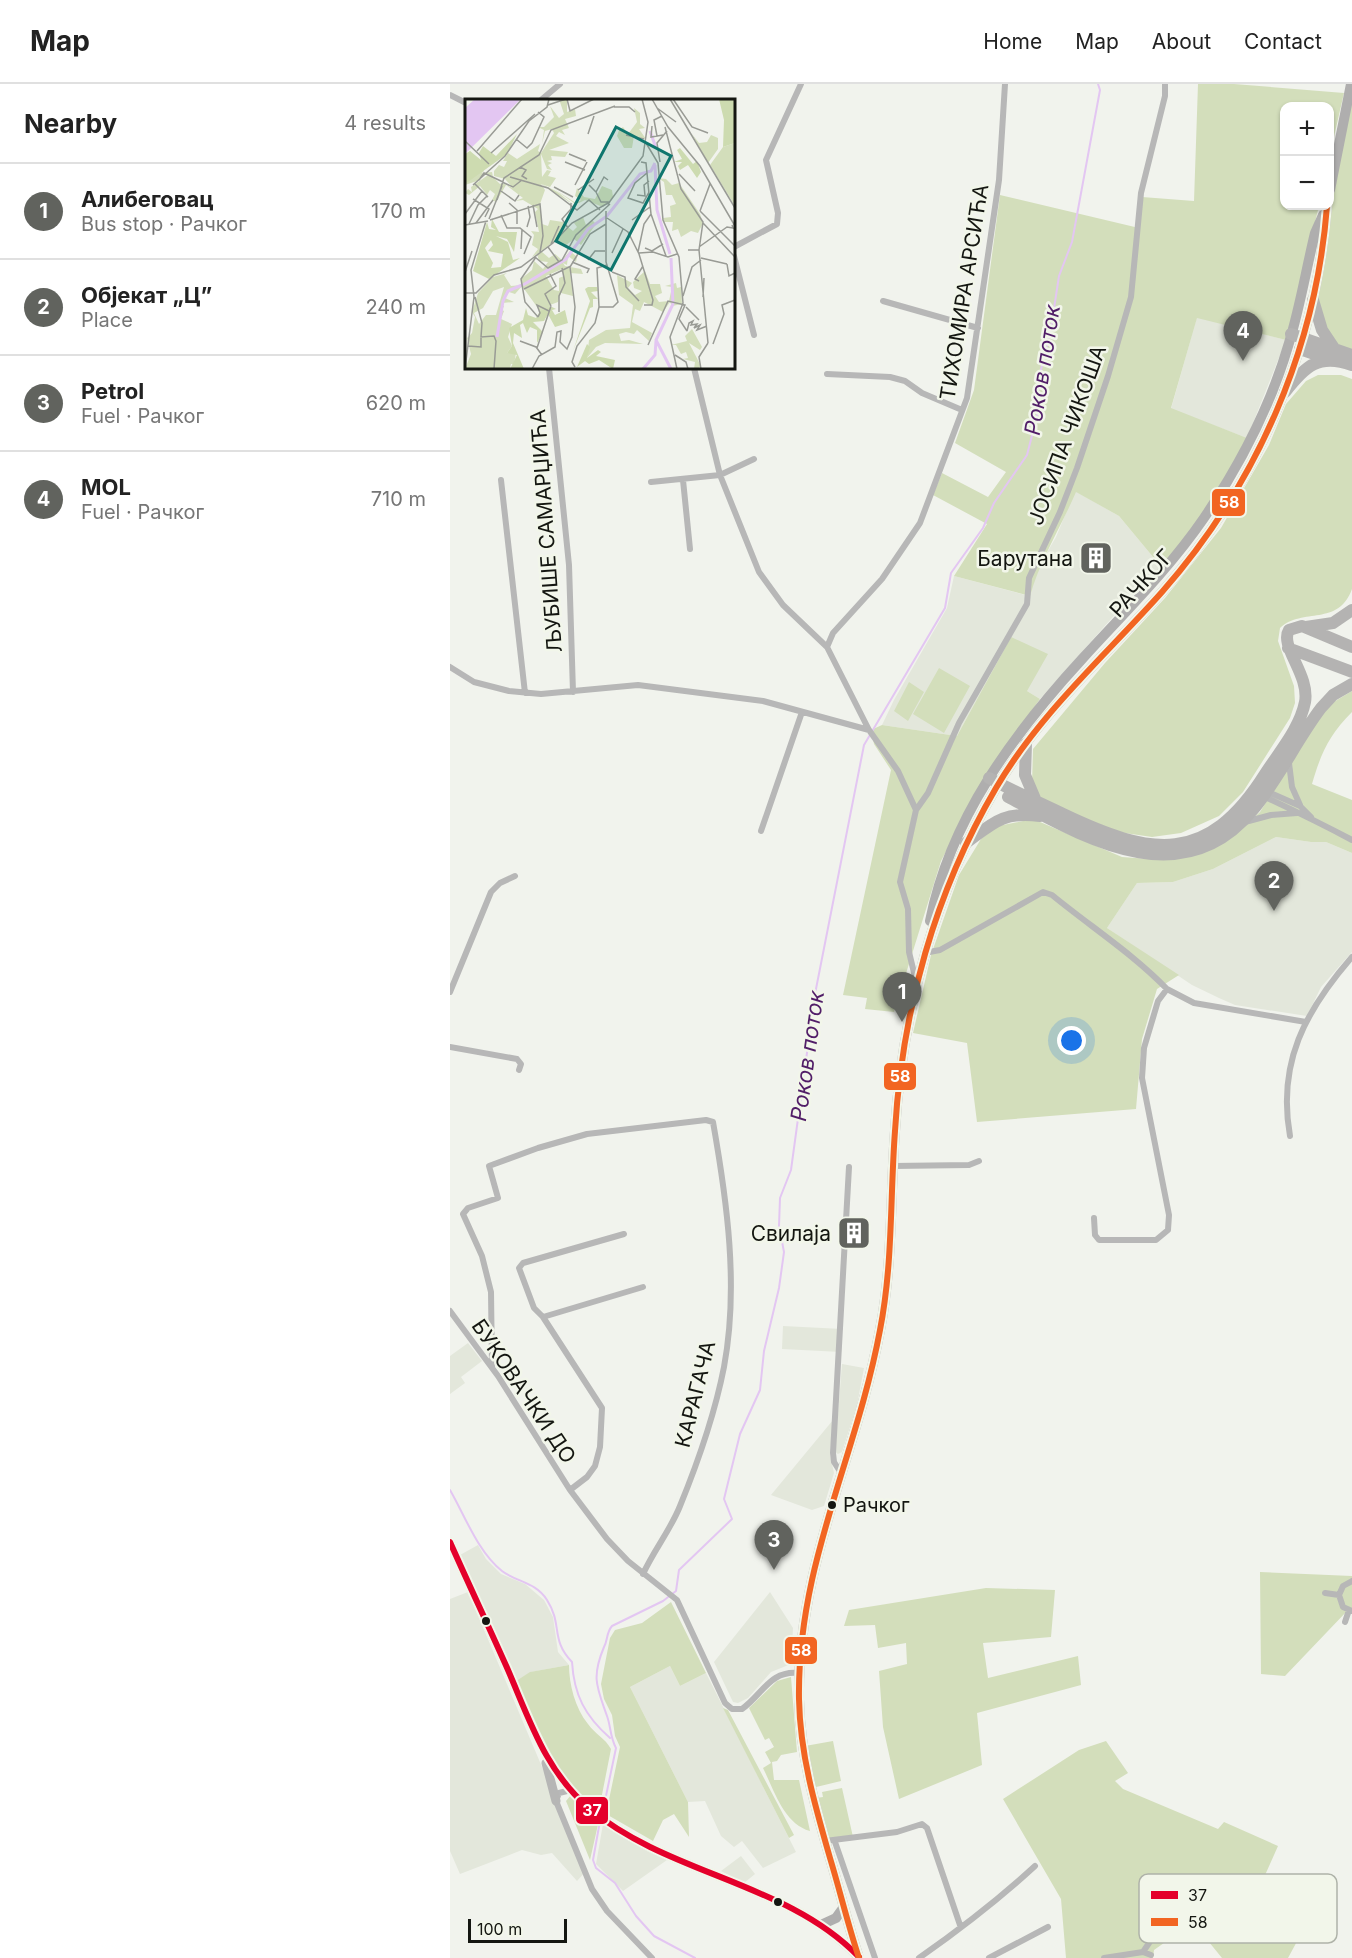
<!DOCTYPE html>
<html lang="en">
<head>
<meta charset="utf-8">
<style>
	:root { --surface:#fff; --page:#f2f2f2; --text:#222; --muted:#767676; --line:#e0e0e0; --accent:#61635e }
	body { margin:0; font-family:Inter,sans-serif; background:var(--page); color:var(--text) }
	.controls { position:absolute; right:18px; top:18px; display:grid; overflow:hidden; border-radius:12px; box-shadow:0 2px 4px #0004 }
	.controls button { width:54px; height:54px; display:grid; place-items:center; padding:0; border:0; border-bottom:2px solid var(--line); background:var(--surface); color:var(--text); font:30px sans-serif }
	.scale { position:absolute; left:18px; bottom:15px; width:99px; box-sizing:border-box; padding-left:6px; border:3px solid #141611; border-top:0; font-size:16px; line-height:21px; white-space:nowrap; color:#141611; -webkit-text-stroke:4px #f2f6ea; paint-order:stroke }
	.you { position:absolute; left:622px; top:957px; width:21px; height:21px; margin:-15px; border:4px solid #fff; border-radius:50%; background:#1a73e8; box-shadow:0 0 0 9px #1a73e833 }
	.badge { display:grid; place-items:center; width:39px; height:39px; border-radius:50%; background:var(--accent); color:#fff; font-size:20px; font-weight:700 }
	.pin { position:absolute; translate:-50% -50px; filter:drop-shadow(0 2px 3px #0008) }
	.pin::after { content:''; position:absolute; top:32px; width:21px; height:18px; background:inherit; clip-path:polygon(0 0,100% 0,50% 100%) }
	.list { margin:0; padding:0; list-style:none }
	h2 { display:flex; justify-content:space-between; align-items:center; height:78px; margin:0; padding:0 24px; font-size:26px }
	h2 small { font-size:20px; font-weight:400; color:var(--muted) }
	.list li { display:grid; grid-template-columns:39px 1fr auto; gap:18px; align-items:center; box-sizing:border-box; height:96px; padding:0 24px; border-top:2px solid var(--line) }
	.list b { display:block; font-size:22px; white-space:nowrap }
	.list p { margin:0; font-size:20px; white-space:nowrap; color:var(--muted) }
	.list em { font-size:20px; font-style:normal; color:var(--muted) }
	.map { position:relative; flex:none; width:902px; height:1874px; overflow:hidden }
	header { display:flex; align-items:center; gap:36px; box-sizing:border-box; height:84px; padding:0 30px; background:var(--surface); border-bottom:2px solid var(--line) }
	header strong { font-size:28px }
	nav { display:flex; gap:33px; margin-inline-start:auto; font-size:21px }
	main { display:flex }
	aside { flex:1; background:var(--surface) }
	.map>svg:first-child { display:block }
	.built { fill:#e3e7db }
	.green { fill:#d3debb }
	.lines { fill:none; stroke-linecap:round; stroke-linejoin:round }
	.stream { stroke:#e3c6f2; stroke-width:2 }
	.street { stroke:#b7b7b7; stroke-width:6 }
	.secondary { stroke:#b6b6b5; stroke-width:9 }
	.primary { stroke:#afaeae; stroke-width:10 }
	.highway { stroke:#b4b3b2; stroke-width:12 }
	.bus-1-casing { stroke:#f2f6ea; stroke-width:10 }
	.bus-2-casing { stroke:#f2f6ea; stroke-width:10 }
	.bus-1 { stroke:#e4002b; stroke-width:6 }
	.bus-2 { stroke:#f26522; stroke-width:6 }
	.bus-dot { fill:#141611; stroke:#f2f6ea; stroke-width:2 }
	.labels { text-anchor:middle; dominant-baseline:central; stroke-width:5; stroke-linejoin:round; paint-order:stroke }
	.bus-label { font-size:20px; fill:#141611; stroke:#f2f6ea; text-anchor:start }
	.street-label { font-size:21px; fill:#141611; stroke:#f2f6ea }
	.poi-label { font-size:21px; fill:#141611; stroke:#f2f6ea; text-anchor:end }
	.water-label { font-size:22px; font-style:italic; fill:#511d68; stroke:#f2f6ea }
	.inset-river { fill:none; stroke:#e3c6f2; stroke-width:3 }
	.inset-road { fill:none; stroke:#999b95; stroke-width:1.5 }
	.view { fill:#0f766e; fill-opacity:0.15; stroke:#0f766e; stroke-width:3 }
	.inset-edge { fill:none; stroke:#141611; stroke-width:3 }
	.key { fill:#f2f6ea; stroke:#afb3a9; stroke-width:1.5 }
	.key-label { font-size:16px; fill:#141611 }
	.line-badge { stroke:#f2f6ea; stroke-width:2 }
	.badge-label { font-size:16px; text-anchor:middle; font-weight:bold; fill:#fff }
</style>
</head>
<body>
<header>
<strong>Map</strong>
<nav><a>Home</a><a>Map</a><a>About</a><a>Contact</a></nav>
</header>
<main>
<aside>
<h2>Nearby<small>4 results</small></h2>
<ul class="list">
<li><span class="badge">1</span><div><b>Алибеговац</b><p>Bus stop · Рачког</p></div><em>170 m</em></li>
<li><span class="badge">2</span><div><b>Објекат „Ц”</b><p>Place</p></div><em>240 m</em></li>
<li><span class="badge">3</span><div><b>Petrol</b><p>Fuel · Рачког</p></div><em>620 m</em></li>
<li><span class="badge">4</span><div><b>MOL</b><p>Fuel · Рачког</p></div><em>710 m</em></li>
</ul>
</aside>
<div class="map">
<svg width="902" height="1874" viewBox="0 0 902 1874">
	<rect width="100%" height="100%" fill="#f1f3ed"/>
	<path class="built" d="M747,233L836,256L797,354L721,325Z
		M625,407L669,432L713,485L677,517L590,615L577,607L561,554L507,652L432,641L444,616L497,524L504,492L579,512L588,484L606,453Z
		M826,753L861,758H876L902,769V868L871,903L857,932L785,921L769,914L742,901L657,844L687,799L723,798L763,785Z
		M333,1242L392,1245L391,1268L332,1265Z
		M18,1259L32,1277L11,1293L15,1299L0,1310V1272Z
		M392,1280L414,1284L407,1321L392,1368L388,1370L385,1368Z
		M383,1336L380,1371L384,1389L374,1422L362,1426L321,1411Z
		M28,1461L36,1475L51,1490L75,1500L94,1516L103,1533L108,1568L119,1581L81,1588L66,1597L10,1471Z
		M18,1508L136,1787L127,1797L102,1769L91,1771L72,1766L10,1790L0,1767V1515Z
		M320,1508L343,1544L341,1580L321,1588L298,1614L288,1619L283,1618L264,1578Z
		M220,1582L230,1602L256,1589L346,1768L313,1784L292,1757L284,1763L271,1752L255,1717L238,1718L180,1603Z
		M153,1740L180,1757L217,1776L173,1807L146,1780Z
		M291,1772L305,1790L294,1799L271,1787Z"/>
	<path class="green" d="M748,0H784L894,9L880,70V22H834V122H869L836,256L747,234L721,324L797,354L779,396L713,485L669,432L626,408C611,443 590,476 580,512L504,492L537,440L483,411L492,389L538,413L556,388L505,359L524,306L550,111L689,144L692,113L744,117Z
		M902,11V268L887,260L875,246L868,215L887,90Z
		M868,291H891L902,295V505C888,543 853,523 830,544L828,557L844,602L845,619L840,634L793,708L769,732L731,749L702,753L661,747L591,715L582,700L583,665L655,579L715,514L771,444L819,361L836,320L856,297Z
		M561,553L598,570L577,607L590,615L534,694L491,777L444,928L415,925L417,914L393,911L441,686L424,660L421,646L432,641L507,652Z
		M489,584L520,602L494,649L463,630Z
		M459,598L474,608L458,637L444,627Z
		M902,607V628C879,651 871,669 862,700L902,716V769L876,758H861L826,753L763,785L723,798L687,799L657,844L729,891L707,905L692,955L686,1025L527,1038L517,959L463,949L481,871L509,791L531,755L548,742L583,735L672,773L712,776L785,751L810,728L866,638L882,619Z
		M810,1488L902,1492V1526H898L835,1592L811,1590Z
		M536,1504L605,1506L601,1553L533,1559L538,1594L628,1572L631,1601L527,1629L532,1681L449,1715L433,1643L429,1587L457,1580L456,1559L428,1564L425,1541L394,1542L399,1526Z
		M221,1518L256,1589L230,1602L220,1582L180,1603L238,1718L239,1753L224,1730L213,1736L203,1757L156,1730L170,1663L165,1652L162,1631L154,1615L151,1600L160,1554L165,1546L192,1539Z
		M119,1581C119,1600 125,1624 138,1640C145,1650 155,1654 161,1665L149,1726C104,1699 86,1643 66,1597L80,1588Z
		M341,1593L347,1668L331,1671L327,1677L322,1678L324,1696H349L360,1747C334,1740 324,1706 313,1684L321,1679L315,1668L324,1663L319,1654L315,1656L299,1624L327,1597Z
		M273,1624L278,1626L344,1751L339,1754Z
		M383,1657L391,1697L362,1704L355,1662Z
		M656,1657L678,1689L665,1697L673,1705L768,1745L774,1738L828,1762L799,1827L851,1850L838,1874H772L750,1847L721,1854L704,1866L703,1874H616L611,1815L553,1715L629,1666Z
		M392,1704L403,1753L383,1756L374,1753L366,1714L373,1713L372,1708Z
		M121,1711L149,1736L140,1776L116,1717Z"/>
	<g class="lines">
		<path class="stream" d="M0,1406C15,1432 28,1468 52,1487C66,1498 86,1498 97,1516C113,1541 100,1555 122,1578C124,1611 135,1632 160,1654
			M152,1731L166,1664C160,1653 161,1643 157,1632C147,1603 141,1594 154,1563C158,1556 156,1549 162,1542L213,1517L226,1507L229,1486L282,1435L274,1415L290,1350L310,1306L314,1267L329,1204L334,1168L329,1142L330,1114L341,1086L365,910L414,661L495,524L501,489L533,444L544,419L577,371L589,324L588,298L601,244L609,192L622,158L650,6L648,0
			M150,1737L143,1776L146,1784L165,1799L186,1832L204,1852L245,1874"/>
		<path class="street" d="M0,11L16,19
			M91,16L110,0
			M284,163L327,140L328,129L316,76L351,0
			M284,172L304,251
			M433,217L528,244
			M99,284L119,481L123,608
			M244,284L270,391L309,488L333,521L377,563L419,646L448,687L466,726
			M377,290L440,293L455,297L472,309L512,326
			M51,396L75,609
			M233,396L240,465
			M201,398L270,391L304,375
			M377,563L383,549L432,495L470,439L517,314L549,96L555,0
			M0,583L24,598L59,607L91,610L188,601L313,617L419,646
			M839,679L842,703L850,721
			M816,707L850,722L861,733
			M813,712C843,726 872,740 902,756
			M795,738L821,731L847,729
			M311,747L352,628
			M474,869L490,866L593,808L602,811C641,843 682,869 717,905
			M466,897L459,868L458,825L450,798L466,726L478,709L509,639L577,520L579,494L610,428L627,384L658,292L681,213L691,109L715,12V0
			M0,908L41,808L50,799L65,792
			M0,963L67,975L71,980L69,986
			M840,1052C827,979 855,927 902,873
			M443,1082L519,1081L529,1077
			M644,1134L645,1151L649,1156H706L718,1146L719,1131L692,994L694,964L708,917L717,905L744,919L856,938
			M0,1227L48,1292L120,1406L157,1455L178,1477L227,1516L275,1619L282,1625H292C313,1610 320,1586 349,1589
			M93,1233L193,1203
			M42,1283L41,1208L32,1172L13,1130L18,1124L48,1114L39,1082L88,1064L137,1050L256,1036L263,1038C277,1117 289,1203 274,1283C265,1329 248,1378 230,1422C221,1445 204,1466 193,1490
			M391,1389L384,1378L383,1369L399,1083
			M120,1406L137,1393L145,1382L150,1363L152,1324L93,1233L84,1224L69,1184L73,1179L174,1150
			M902,1497L893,1502L889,1511L893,1523L902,1527
			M875,1509L889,1511
			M895,1538L899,1526
			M121,1706L109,1709L106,1717L142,1805L157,1827L202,1874
			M375,1757L447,1748L472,1740L477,1744L510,1841
			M385,1758L425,1874
			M693,1868L701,1856L727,1846
			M469,1874C509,1846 548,1816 585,1782
			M539,1874L598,1843
			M654,1874L693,1868L701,1871"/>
		<path class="secondary" d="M0,1458C19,1501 39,1543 58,1586C80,1637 96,1687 140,1725C218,1791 338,1798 408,1873
			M96,1679L106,1717"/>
		<path class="primary" d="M880,106L901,0
			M480,837C500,735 564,649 633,574C675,528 719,485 754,434C790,381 821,321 839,259C850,223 856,186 865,149L873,131
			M373,1840L386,1834L394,1823
			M409,1874C398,1841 390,1807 380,1774C365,1722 350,1670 349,1615C347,1480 406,1375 430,1246C443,1180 440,1113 445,1047C452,926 485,808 546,704C590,629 655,572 712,508C807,400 866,265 877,122"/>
		<path class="highway" d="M863,216L872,246L884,264
			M841,250L902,271
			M850,265L879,275
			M835,308C855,282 869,269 902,281
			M856,543L883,539L902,526
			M838,564L902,588
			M576,660L575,691L586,717
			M539,694C563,707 588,718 613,730C701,772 757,782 815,690C829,668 850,644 855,618C860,591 829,562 839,546L852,542L902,563
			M558,713C634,753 731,812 802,727C829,695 846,657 871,624L883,611L902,600
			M516,759C543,739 553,727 590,732"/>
		<g class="bus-1-casing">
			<path id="bus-1" d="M0,1458C19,1501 39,1543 58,1586C80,1637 96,1688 140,1725C219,1791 337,1798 409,1873"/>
		</g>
		<g class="bus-2-casing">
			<path id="bus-2" d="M409,1874C398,1841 390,1807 380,1774C365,1722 350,1670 349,1615C347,1480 406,1375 430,1246C443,1180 440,1113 445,1047C452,926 485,808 546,704C590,629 655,572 712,508C807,400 866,265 877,122"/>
		</g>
		<use href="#bus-1" class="bus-1"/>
		<use href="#bus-2" class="bus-2"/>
	</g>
	<defs>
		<g id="building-square" transform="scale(1.725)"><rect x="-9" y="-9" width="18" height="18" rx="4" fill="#61635e" stroke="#f2f6ea"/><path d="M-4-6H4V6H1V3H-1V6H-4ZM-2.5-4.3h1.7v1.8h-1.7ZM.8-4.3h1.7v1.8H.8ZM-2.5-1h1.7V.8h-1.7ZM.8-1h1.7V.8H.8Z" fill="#fff"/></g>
	</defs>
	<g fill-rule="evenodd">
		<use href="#building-square" x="646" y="474"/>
		<use href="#building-square" x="404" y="1149"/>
	</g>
	<g class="bus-dot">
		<circle cx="382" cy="1421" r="5"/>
		<circle cx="36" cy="1537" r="5"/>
		<circle cx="328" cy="1818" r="5"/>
	</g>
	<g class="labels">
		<g class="bus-label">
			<text x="393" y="1421">Рачког</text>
		</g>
		<g class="street-label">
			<text transform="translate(514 208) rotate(-81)">ТИХОМИРА АРСИЋА</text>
			<text transform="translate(617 351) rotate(-70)">ЈОСИПА ЧИКОША</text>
			<text transform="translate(96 447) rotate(-94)">ЉУБИШЕ САМАРЏИЋА</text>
			<text transform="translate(691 499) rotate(-48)">РАЧКОГ</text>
			<text transform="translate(74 1307) rotate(56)">БУКОВАЧКИ ДО</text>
			<text transform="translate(245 1310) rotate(-76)">КАРАГАЧА</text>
		</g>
		<g class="poi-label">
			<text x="623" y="474">Барутана</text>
			<text x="381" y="1149">Свилаја</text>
		</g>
		<g class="water-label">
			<text transform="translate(592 286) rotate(-81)">Роков поток</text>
			<text transform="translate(357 972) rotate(-82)">Роков поток</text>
		</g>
	</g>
	<g transform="translate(15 15)">
		<rect width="270" height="270" fill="#f1f3ed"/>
		<path d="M94,0H102V13L110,10L111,17L100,20L104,29L97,31L100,36L94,33L91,37L104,44L84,51L103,53L100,58L86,57L87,61L82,62L87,64L83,66L87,71L82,70L76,55L77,78L82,71L86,72L83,77L91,79L85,88L76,85L89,91L94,94L100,99L109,106L76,85L80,91L75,105L77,125L83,127L85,121L98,123L101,128L96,136L103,128L108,132L112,128L109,124L118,118L121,126L127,121L131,125L116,146L109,140L100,147L91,141L76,152L84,159L90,155L97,161L105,152L111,157L113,154L111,163L103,157L102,166L98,164L100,167L116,170L118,175L105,174L108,197L96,194L93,203L85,206V213L75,212L57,187L50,195L44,193L40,199L49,203L37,204L39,208L35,210L39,212L36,220L47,225L43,238L47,247L42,254H51L49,265H46L45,270H0L6,255L2,239L7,234L10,218L7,213L13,194L28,178L42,174L39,176L46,187L57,186L56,180L67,171L69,162L78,170L83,163L74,162L72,155L67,158L73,150L67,146L69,136L66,132L74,133L70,113L73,110L58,101L50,102L58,99L41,86L31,103L27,101L30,95L25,91L22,96L15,87L4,96L0,94L3,90L7,93L6,88L23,76L18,74L15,81L0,86V56L5,52L19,72L17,74L27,73L28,78L35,85L37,84L48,89L40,80L29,77V72L34,66L39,68L42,62H38L43,54L52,60L75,45L73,52L76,54L89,34L87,30L80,32L77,45L79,31L73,28H79L89,18L85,7L94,19L99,15ZM97,170L99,177L94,179V192L89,191L81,177ZM39,188L31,216H21L14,225L9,214L18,209L28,192ZM169,9L175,14V25L180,29L174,30L181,40L169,37L167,49H159L152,37L154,31L158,28L163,35L172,23ZM227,35L234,44L242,43L246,36L253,39V50L243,64ZM270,44V107L245,66L258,48ZM193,79L201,80L207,86L214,84L235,115L238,124L233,134L226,132L216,138L213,130L207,132L208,123H199L198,119L206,118L205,107L211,105L207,96H201L199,83ZM137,87L147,91L148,98L138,108L120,101L114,104H109L89,90L111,104L116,101L110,97L112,89L119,98L130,100ZM180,172L185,185H195L197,194L190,197L194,203L204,202L207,188L200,187L211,184L212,189L216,188L217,205L207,207L205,203L198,213L179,203L175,212L170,210L167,223L187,234L184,242L172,231L169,235L161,233L154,235L156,242L164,241L178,245L140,244L131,248L122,259L124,241L141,231L165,229L168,206L154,196L152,176L167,184L163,189L170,196L177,192L169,189L168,183ZM227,230L237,248L235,251L224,244L236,267L233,270H229L230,263L218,260L223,259L221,253L216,255L211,246H206L222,242L220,237Z" fill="#d3debb" fill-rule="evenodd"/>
		<path d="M254,0H270V44L258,48L259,21ZM52,35L42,55L0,85V55L5,52L16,61L14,54L18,47L31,57ZM215,49L228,65L232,62L236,73L232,79L223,66L215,71L213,67L217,63H209L217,60L212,51ZM27,120L34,133H52L49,153L42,140L31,137L43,143L48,161L55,159L24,180L8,172L22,123L24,130L31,131L26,128ZM26,141L28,146L23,152L38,155L36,168L26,169L28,164L20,149ZM123,188H132L133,192L126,193L133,200H128V208L125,209L108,252L125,202L120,190ZM87,208L91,210L87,211L90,216L100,211L103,224L90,228L83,215L79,222L68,223L78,233L72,244V231L65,228L62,234L58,224L55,226L57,239L49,234L48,244L59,270H45L52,256L42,254L47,247L44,229L58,221L61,209L63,216L71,219L75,212ZM122,245L125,248L122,259L133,251L136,253L131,257L150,261L148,270L134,261L124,265L120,262L112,268Z" fill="#cddbb0" fill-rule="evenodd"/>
		<path d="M10,0H56L0,55V9Z" fill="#e3c6f2"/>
		<path class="inset-river" d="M185,32L191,49M190,66L192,111L205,155M206,159L208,205L191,241L206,270M58,186L101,160L123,130L142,117L175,75L186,72L190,64M32,238L38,202L43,192L57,186M178,270L190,256L191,242"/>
		<path class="inset-road" d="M102,0L105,12L129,0M187,0L203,28L235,67L270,127M205,0L270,109M208,0L227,28L243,34M83,6L101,0M149,8H164L170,13M192,9L211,23M187,27L186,38L198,36M200,28L216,90L238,123L234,151M123,35L129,17M161,36L179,40M192,37L189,21L197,17M51,40L62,49L67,44L79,18L73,13M0,42L24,65M181,44L193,64L198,121L214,158L218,204L205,238L212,270M12,52L57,0M26,54L70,15M104,55L121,62M100,63L120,71M176,63L181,64L186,115L201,157M195,63L192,44L202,32M55,68L61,71L57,77L62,80M182,74L170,84L163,99L178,104L184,93M214,75L230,92M45,78L83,89L112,111L124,101L135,111M14,81L19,74L38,83M37,83L48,88L57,81M10,85L23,98M8,86L40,57L64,22L82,8L84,0M110,86L122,63M124,86L131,93L139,78L143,81M89,88L108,98M113,91L129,80M36,92L50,102L54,96M131,93L136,103H145M172,96L180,97L179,86L184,82M8,100L24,110L20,118M32,101L39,79L74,56L86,31L150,7M44,104L52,111V125M143,105L178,57L183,23L177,0M68,106L72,128M235,112L270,147M235,112L245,85M0,115L17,92M36,116L42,129H55L66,138L59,155M142,119L163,133L174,155L188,201L187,206H179M24,120L37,87M25,121L75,105L78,137L75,153M167,121L185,108M11,124L28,101M238,124L270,158M4,125L13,106L22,97M0,126L23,122M62,128L65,118L63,107M103,129L97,120L106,110V104M86,145L94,127M83,148L94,163M234,148L262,128L268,129L267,126M180,149L187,152L198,145M56,150L57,130M223,151H234L243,244M173,153L179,125L186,115M147,154L158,130M174,154L188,153L203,158L212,155M70,158L83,169L97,161L111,136L145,105M71,158L56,180L60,203L73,218M236,159L262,165M123,161L130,152H140M107,163L124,170L122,174M262,165L264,177L270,174M0,173L7,152M147,173L160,178L161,188L174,202M85,175L91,187L80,195L86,207M174,182L170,180L178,167M59,190L106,167M0,194H11L29,176L56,168L88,144L107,124L145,103M218,197L227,168L236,161M10,198L17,224L16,238L29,237L31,242L29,270M238,198L239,179M134,208L132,169L142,166M221,208L234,221M94,213V197L100,184L97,169M73,218L75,214L72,206L84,212M222,232L224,224L228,222L226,226L232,225L229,229L235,226L232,231L242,227M55,242L71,248L77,256M248,245L259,215L257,206L270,201M183,246L203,202L220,206L214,220L222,232M3,247L16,248V239M72,249L86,207M210,256L221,263L223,270M110,268L107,263L112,247L130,224L134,208H148L153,203L141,163V112M0,270L9,198L6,171L21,122M67,270L74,257L90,248L92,233L96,232L95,243L102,250L107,238L110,208L105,168L125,135L141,125M236,270L234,258L243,244"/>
		<path class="view" d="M151,28L206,57L146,171L91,142Z"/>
		<rect width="270" height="270" class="inset-edge"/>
	</g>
	<rect x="689" y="1790" width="198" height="69" rx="9" class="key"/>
	<rect x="701" y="1807" width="27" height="8" fill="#e4002b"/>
	<rect x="701" y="1834" width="27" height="8" fill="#f26522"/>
	<g class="key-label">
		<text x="738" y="1817">37</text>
		<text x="738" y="1844">58</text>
	</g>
	<g class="line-badge">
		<rect x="761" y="404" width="35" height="29" rx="6" fill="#f26522"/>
		<rect x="433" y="978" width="34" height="29" rx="6" fill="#f26522"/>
		<rect x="334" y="1552" width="34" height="29" rx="6" fill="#f26522"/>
		<rect x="125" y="1712" width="34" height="29" rx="6" fill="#e4002b"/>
	</g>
	<g class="badge-label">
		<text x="779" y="424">58</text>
		<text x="450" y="998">58</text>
		<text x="351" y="1572">58</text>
		<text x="142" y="1732">37</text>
	</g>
</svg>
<div class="controls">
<button>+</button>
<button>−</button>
</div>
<div class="scale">100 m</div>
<div class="you"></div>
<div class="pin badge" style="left:452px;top:938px">1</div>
<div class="pin badge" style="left:824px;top:827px">2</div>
<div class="pin badge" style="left:324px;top:1486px">3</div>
<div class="pin badge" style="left:793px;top:277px">4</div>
</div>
</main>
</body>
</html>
